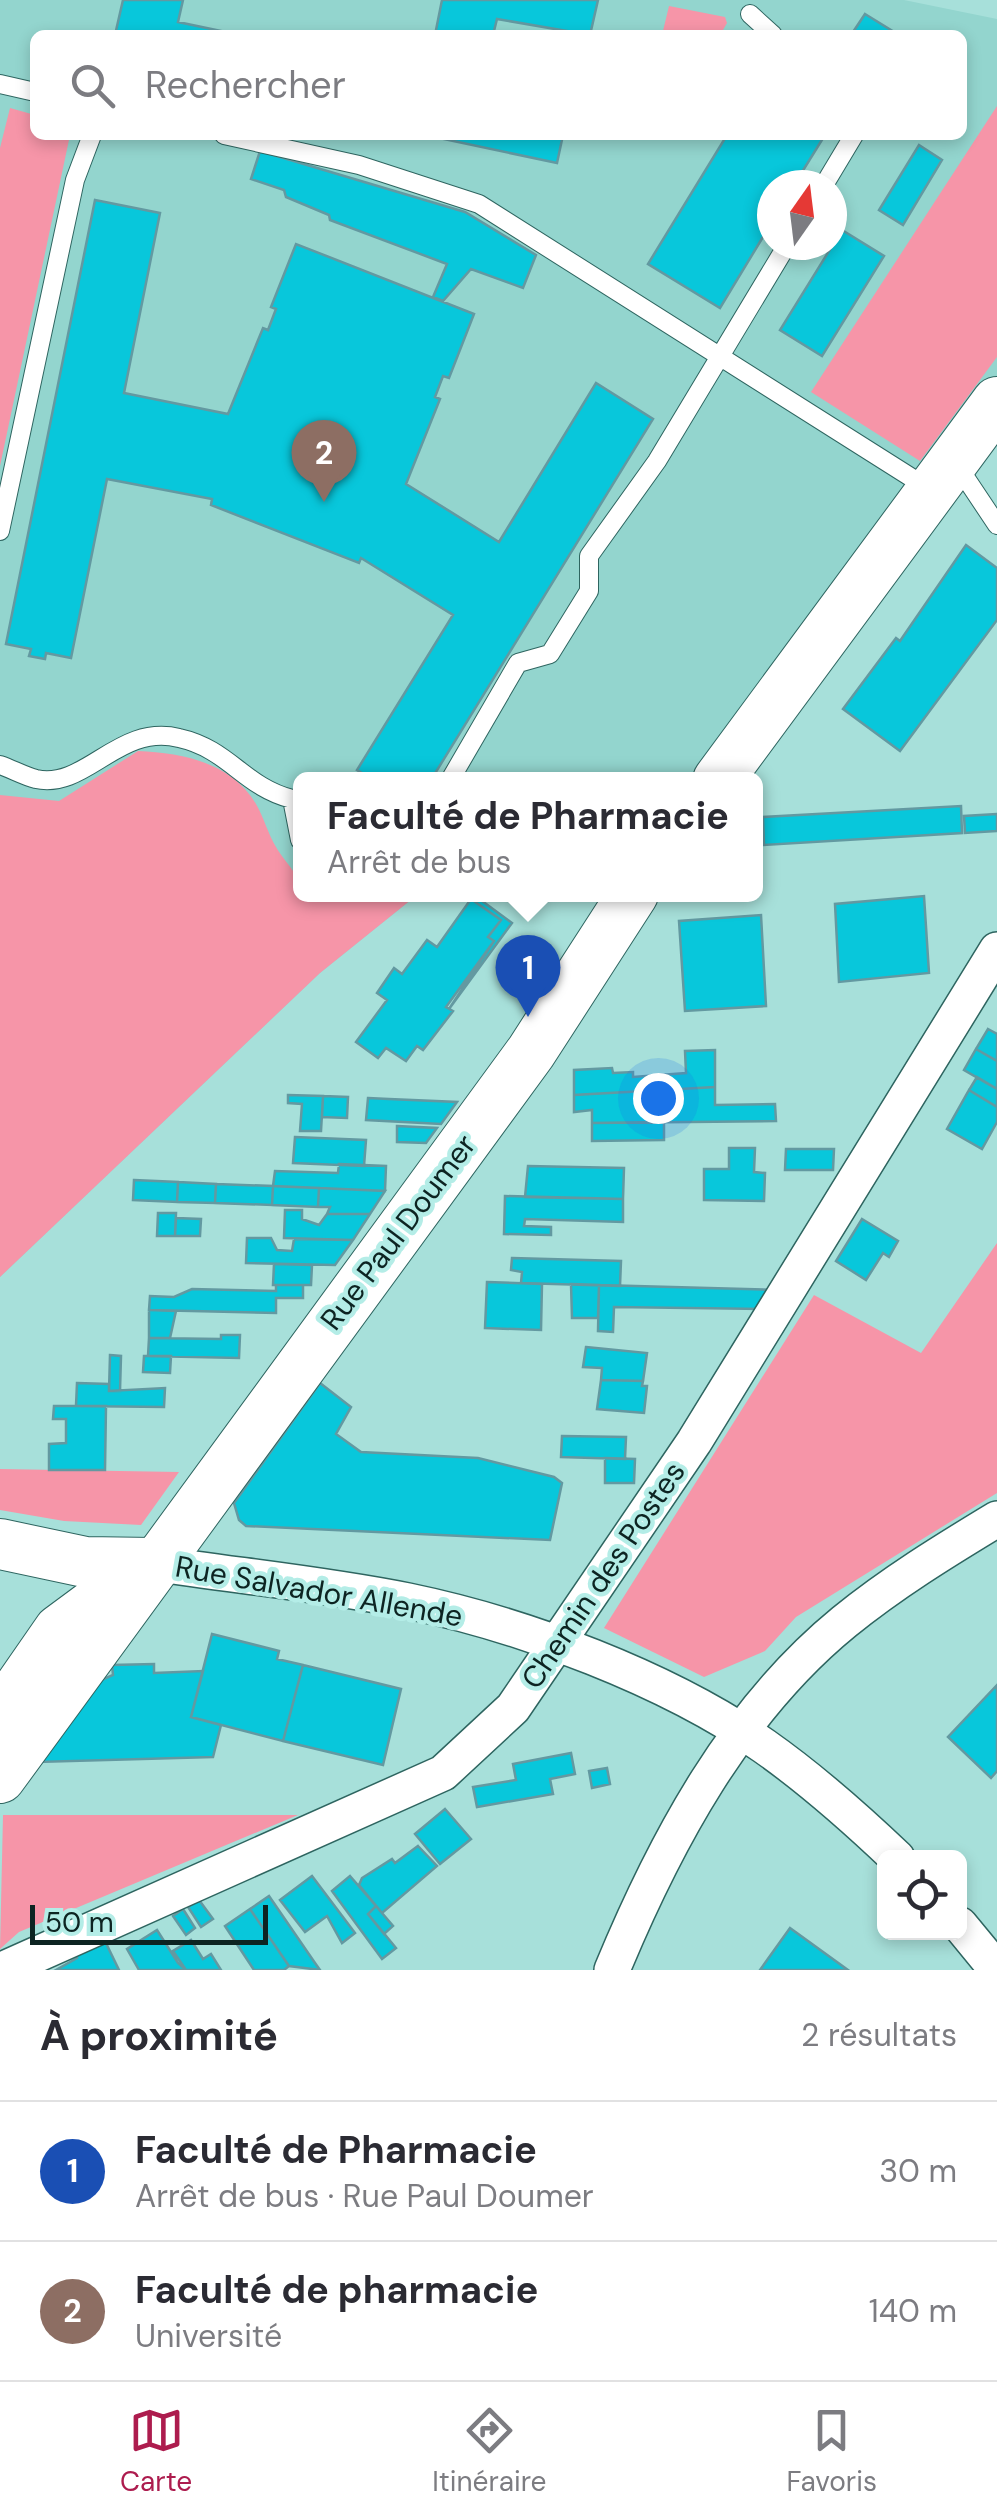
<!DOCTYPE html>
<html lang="fr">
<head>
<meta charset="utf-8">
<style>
	:root { --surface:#fff; --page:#f7f7f7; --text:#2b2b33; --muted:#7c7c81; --line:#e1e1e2; --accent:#ad1c4e }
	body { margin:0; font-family:"DM Sans",sans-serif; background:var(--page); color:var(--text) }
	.controls { position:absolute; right:30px; bottom:30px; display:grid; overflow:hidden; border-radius:15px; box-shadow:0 5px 15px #0003 }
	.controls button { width:90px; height:90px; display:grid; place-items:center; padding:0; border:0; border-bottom:2px solid var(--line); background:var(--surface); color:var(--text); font:50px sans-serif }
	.compass { position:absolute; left:757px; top:170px; width:90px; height:90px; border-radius:50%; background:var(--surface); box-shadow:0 5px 15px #0003; rotate:14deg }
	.scale { position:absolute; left:30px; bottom:25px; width:238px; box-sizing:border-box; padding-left:10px; border:5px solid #0d2422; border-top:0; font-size:28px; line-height:35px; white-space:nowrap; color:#0d2422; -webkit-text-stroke:8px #b4ede7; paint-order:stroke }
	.you { position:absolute; left:658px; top:1098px; width:35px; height:35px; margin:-25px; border:8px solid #fff; border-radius:50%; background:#1a73e8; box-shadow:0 0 0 15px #1a73e833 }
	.badge { display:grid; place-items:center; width:65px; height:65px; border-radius:50%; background:var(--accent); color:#fff; font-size:32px; font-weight:700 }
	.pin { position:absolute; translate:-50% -82px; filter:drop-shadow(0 2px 5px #0008) }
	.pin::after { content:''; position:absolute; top:52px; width:35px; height:30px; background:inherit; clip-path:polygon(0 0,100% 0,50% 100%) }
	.popup { position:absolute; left:293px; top:772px; width:470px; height:130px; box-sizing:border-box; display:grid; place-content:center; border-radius:15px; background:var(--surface); filter:drop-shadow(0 2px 8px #0005); font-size:32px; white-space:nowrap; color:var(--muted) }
	.popup b { font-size:38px; color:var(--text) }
	.popup::after { content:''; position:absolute; left:50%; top:100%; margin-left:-20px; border:20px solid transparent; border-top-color:var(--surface) }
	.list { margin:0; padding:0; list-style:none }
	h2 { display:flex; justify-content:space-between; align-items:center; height:130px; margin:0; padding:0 40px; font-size:42px }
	h2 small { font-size:32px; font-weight:400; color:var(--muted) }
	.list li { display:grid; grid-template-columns:65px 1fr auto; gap:30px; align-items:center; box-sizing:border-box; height:140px; padding:0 40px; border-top:2px solid var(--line) }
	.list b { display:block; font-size:38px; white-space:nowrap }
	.list p { margin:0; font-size:32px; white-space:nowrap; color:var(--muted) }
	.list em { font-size:32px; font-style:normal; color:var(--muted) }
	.icon { flex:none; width:55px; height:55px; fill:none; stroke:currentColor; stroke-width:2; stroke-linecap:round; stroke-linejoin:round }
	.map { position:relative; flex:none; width:997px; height:1970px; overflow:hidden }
	.search { position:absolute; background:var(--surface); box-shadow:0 5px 15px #0003; left:30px; right:30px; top:30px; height:110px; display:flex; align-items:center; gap:25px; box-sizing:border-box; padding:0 35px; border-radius:15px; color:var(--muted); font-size:38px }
	.sheet { height:410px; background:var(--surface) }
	nav { display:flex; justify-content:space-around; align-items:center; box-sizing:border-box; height:140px; border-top:2px solid var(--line); background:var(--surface); font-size:28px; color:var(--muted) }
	nav a { display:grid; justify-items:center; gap:5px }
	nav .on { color:var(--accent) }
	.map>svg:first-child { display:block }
	.built { fill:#93d5ce; fill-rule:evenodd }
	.green { fill:#f695a8 }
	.building { fill:#08c7db; stroke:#6399a1; stroke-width:2.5 }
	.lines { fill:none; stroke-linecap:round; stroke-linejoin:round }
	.lane-casing { stroke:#2e6560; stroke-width:20 }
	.street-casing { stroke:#2e6560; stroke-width:38 }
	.secondary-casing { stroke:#2e6560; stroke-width:52 }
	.lane { stroke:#fff; stroke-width:18 }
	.street { stroke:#fff; stroke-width:35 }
	.secondary { stroke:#fff; stroke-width:50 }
	.labels { text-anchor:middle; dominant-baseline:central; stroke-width:9; stroke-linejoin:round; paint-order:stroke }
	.street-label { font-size:30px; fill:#0d2422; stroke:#b4ede7 }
</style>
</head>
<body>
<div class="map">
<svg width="997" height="1970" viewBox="0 0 997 1970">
	<rect width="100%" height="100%" fill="#a7e0da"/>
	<path class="built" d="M0,0H904L997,19V402L718,779L300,780V894L417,895L320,973L0,1277ZM35,35H962V135H35ZM772,185H832V245H772Z"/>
	<path class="green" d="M669,6L725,17L727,23L720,35H662Z
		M997,106V357L920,461L811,392Z
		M10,108L35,115V135H70L0,466V148Z
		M138,751C182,753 231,762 256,804C264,818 268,834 276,847C287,866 300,872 300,894L417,895L320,973L0,1277V795L59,801Z
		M997,1243V1493L796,1617L765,1651L704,1677L604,1628L814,1295L921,1353Z
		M0,1469L179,1472L141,1525L64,1521L0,1510Z
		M3,1815H298L19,1932L0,1949Z"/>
	<path class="building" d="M123,0H183L178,22L240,35H115Z
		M442,0H598L590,35L497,19L493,35H435Z
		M865,14L899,35H851Z
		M425,135H563L557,163Z
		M727,135H825L794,185H772V222L720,308L648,264Z
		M919,145L942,160L903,225L879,210Z
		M260,151L465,212L536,255L523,288L471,269L443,301L433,297L447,264L330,220L329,215L286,197L284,190L251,179Z
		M95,200L160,213L124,393L228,414L263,328L268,330L276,309L271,307L296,244L474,314L449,378L443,376L435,397L440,399L406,484L499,542L596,383L653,419L431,780H374L357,770L453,615L361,558L359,563L211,505L212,499L107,479L71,658L46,653L45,659L29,656L31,649L6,644Z
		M842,230L884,256L822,356L780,330Z
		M966,545L997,568V620L900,751L843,709L896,638L900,641Z
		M961,806L962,833L764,845L763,817Z
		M997,814V831L965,833L964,816Z
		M474,895L512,923L449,1009L494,941L488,937L501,920L471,899Z
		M924,896L929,973L839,982L835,904Z
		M471,899L501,920L488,937L494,941L446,1007L453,1011L423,1050L417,1046L406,1061L386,1048L378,1058L356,1042L387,1000L377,993L394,968L402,974L427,940L437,947Z
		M761,915L766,1006L685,1011L679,921Z
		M988,1029L997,1034V1061L976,1049Z
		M976,1049L997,1061V1089L964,1070Z
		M715,1050V1087L574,1095V1070L612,1068L613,1073L633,1072V1077L686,1073L685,1051Z
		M977,1077L997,1089V1107L969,1090Z
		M715,1087V1105L775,1104L776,1121L592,1123V1110L574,1112V1095Z
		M969,1090L997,1107V1122L982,1149L947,1129Z
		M288,1095L323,1096L321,1131H300L302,1104L288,1103Z
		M323,1096L348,1097L347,1118L322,1117Z
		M368,1098L389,1099L457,1102L441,1124L366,1120Z
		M664,1122V1140L592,1141V1123Z
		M397,1126L437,1128L426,1143L397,1142Z
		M295,1137L366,1140L364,1166L293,1163Z
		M729,1148H755L754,1172L765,1173L764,1201L704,1200V1169H729Z
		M786,1149H834L833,1170H785Z
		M339,1164L386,1166L385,1191L273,1186L275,1171L338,1173Z
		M528,1166L624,1168L623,1199L525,1197Z
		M134,1180L178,1182L177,1202L133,1200Z
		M178,1182L216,1184L215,1203L177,1202Z
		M216,1184L273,1186L272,1205L215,1203Z
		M273,1186L319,1188L318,1207L272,1205Z
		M319,1188L385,1191L370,1214H327L330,1207H318Z
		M505,1196L623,1199V1222L525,1219L524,1226L551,1227V1235L504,1234Z
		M285,1210H302V1219L319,1225L327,1214H370L353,1240L284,1238Z
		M158,1213H176L175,1236H157Z
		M176,1218L201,1219L200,1236H175Z
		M862,1219L898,1241L889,1257L883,1253L866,1280L836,1261Z
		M247,1238H271L277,1250L292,1251L294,1239L353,1240L335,1265L246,1263Z
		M512,1258L621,1261L620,1286L521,1283L522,1272L511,1270Z
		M274,1264L312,1265L311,1285H273Z
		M487,1282L542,1284L541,1330L485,1328Z
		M571,1284L599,1285L598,1318H572Z
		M276,1285H303V1298H276V1313L149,1310L150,1296L174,1297L192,1289L276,1291Z
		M599,1285L778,1290L766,1309L614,1307L613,1332L598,1331Z
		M149,1310L176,1311L170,1338H149Z
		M221,1335H240L239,1358L148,1356L149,1338L221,1339Z
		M586,1347L647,1353L643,1381L601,1380L602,1368L583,1367Z
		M110,1355L121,1356L120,1391H109Z
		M144,1356H171L170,1373L143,1372Z
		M601,1380L643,1381L642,1386H647L644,1413L597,1409Z
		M77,1383L109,1384V1391L165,1388L164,1407L76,1406Z
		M320,1383L351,1407L336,1434L361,1452L478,1458L554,1477L562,1483L550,1540L246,1526L239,1520L234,1503Z
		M54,1406H106L105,1470H49V1444L66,1443V1419H53Z
		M562,1436L626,1437L625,1459L561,1457Z
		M605,1458L635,1459L634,1483H605Z
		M212,1634L279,1651L277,1659L303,1665L283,1741L191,1717Z
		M154,1664V1673L203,1671L191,1717L221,1725L213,1757L38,1762L99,1681L113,1675L112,1665Z
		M303,1665L401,1689L383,1765L283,1741Z
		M997,1685V1771L991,1778L948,1737Z
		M571,1753L575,1774L550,1779L553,1794L477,1807L473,1787L516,1780L513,1764Z
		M607,1768L610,1784L592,1788L589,1771Z
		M445,1809L471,1839L440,1864L415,1834Z
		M418,1846L437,1866L382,1913L359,1885L362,1878L392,1859L395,1863Z
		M312,1876L355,1933L342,1943L327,1916L305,1932L280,1900Z
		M350,1876L376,1906L368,1914L396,1948L382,1959L332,1891Z
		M269,1896L315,1963L320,1970L289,1966L250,1909Z
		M199,1900L213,1919L201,1927L188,1907Z
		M376,1906L393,1926L384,1934L368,1914Z
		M183,1909L195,1928L186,1935L173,1916Z
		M250,1909L289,1966L284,1970H254L225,1926Z
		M790,1928L848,1970H760Z
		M157,1930L178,1963L186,1970H139L127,1949Z
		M104,1939L119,1970H56L77,1958L73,1950Z
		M191,1940L203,1959L211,1954L221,1970H186L173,1951Z"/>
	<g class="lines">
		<g class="lane-casing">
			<path id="lane" d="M750,14L773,35
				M0,84L35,92
				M224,135L359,165L479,204L931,490
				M824,185L854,135
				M957,465L997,525
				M0,531L75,180L92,135
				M0,765C12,769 24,776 36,779C86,790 118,723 179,738C229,749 244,787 292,799L300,840
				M450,780L518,663L550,654L589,591V556L657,461L787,245"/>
		</g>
		<g class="street-casing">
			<path id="street" d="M153,1563C238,1576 324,1584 408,1601C524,1625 666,1678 764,1746C811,1779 855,1818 897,1858
				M960,1925L997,1970
				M2,1970L443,1773L513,1708L694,1442L997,950
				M612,1970C665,1842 735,1711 844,1622C892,1583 944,1551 997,1519"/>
		</g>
		<g class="secondary-casing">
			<path id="secondary" d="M718,780L997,402
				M0,1544L85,1562L153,1563
				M0,1715L59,1630L132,1576
				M0,1778L531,1052L633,894"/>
		</g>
		<use href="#lane" class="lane"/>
		<use href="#street" class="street"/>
		<use href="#secondary" class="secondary"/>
	</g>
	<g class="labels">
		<g class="street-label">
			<text transform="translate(398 1232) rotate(-53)">Rue Paul Doumer</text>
			<text transform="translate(603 1575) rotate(-56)">Chemin des Postes</text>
			<text transform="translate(319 1591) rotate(10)">Rue Salvador Allende</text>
		</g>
	</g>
</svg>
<div class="controls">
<button><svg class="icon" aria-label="locate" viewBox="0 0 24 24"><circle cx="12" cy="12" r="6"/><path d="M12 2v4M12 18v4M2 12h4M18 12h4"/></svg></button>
</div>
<svg class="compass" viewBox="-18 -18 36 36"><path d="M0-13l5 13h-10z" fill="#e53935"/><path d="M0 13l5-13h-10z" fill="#7c7c81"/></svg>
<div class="scale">50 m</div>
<div class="you"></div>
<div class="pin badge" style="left:528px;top:1017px;background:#1a4fb4">1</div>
<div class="popup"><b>Faculté de Pharmacie</b>Arrêt de bus</div>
<div class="pin badge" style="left:324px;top:502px;background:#8d6e63">2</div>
<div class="search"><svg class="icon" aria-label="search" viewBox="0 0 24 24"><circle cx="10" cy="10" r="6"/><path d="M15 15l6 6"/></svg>Rechercher</div>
</div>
<section class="sheet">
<h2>À proximité<small>2 résultats</small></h2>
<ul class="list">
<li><span class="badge" style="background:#1a4fb4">1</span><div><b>Faculté de Pharmacie</b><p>Arrêt de bus · Rue Paul Doumer</p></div><em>30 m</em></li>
<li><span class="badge" style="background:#8d6e63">2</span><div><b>Faculté de pharmacie</b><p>Université</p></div><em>140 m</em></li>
</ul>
</section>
<nav>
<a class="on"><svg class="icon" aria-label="map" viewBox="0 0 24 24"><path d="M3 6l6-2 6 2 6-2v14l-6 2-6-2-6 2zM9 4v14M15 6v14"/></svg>Carte</a>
<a><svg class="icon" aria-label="directions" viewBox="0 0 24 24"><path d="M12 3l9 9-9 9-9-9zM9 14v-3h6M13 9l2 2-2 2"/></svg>Itinéraire</a>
<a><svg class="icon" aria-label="saved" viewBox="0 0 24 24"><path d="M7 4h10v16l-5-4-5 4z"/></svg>Favoris</a>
</nav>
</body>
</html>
